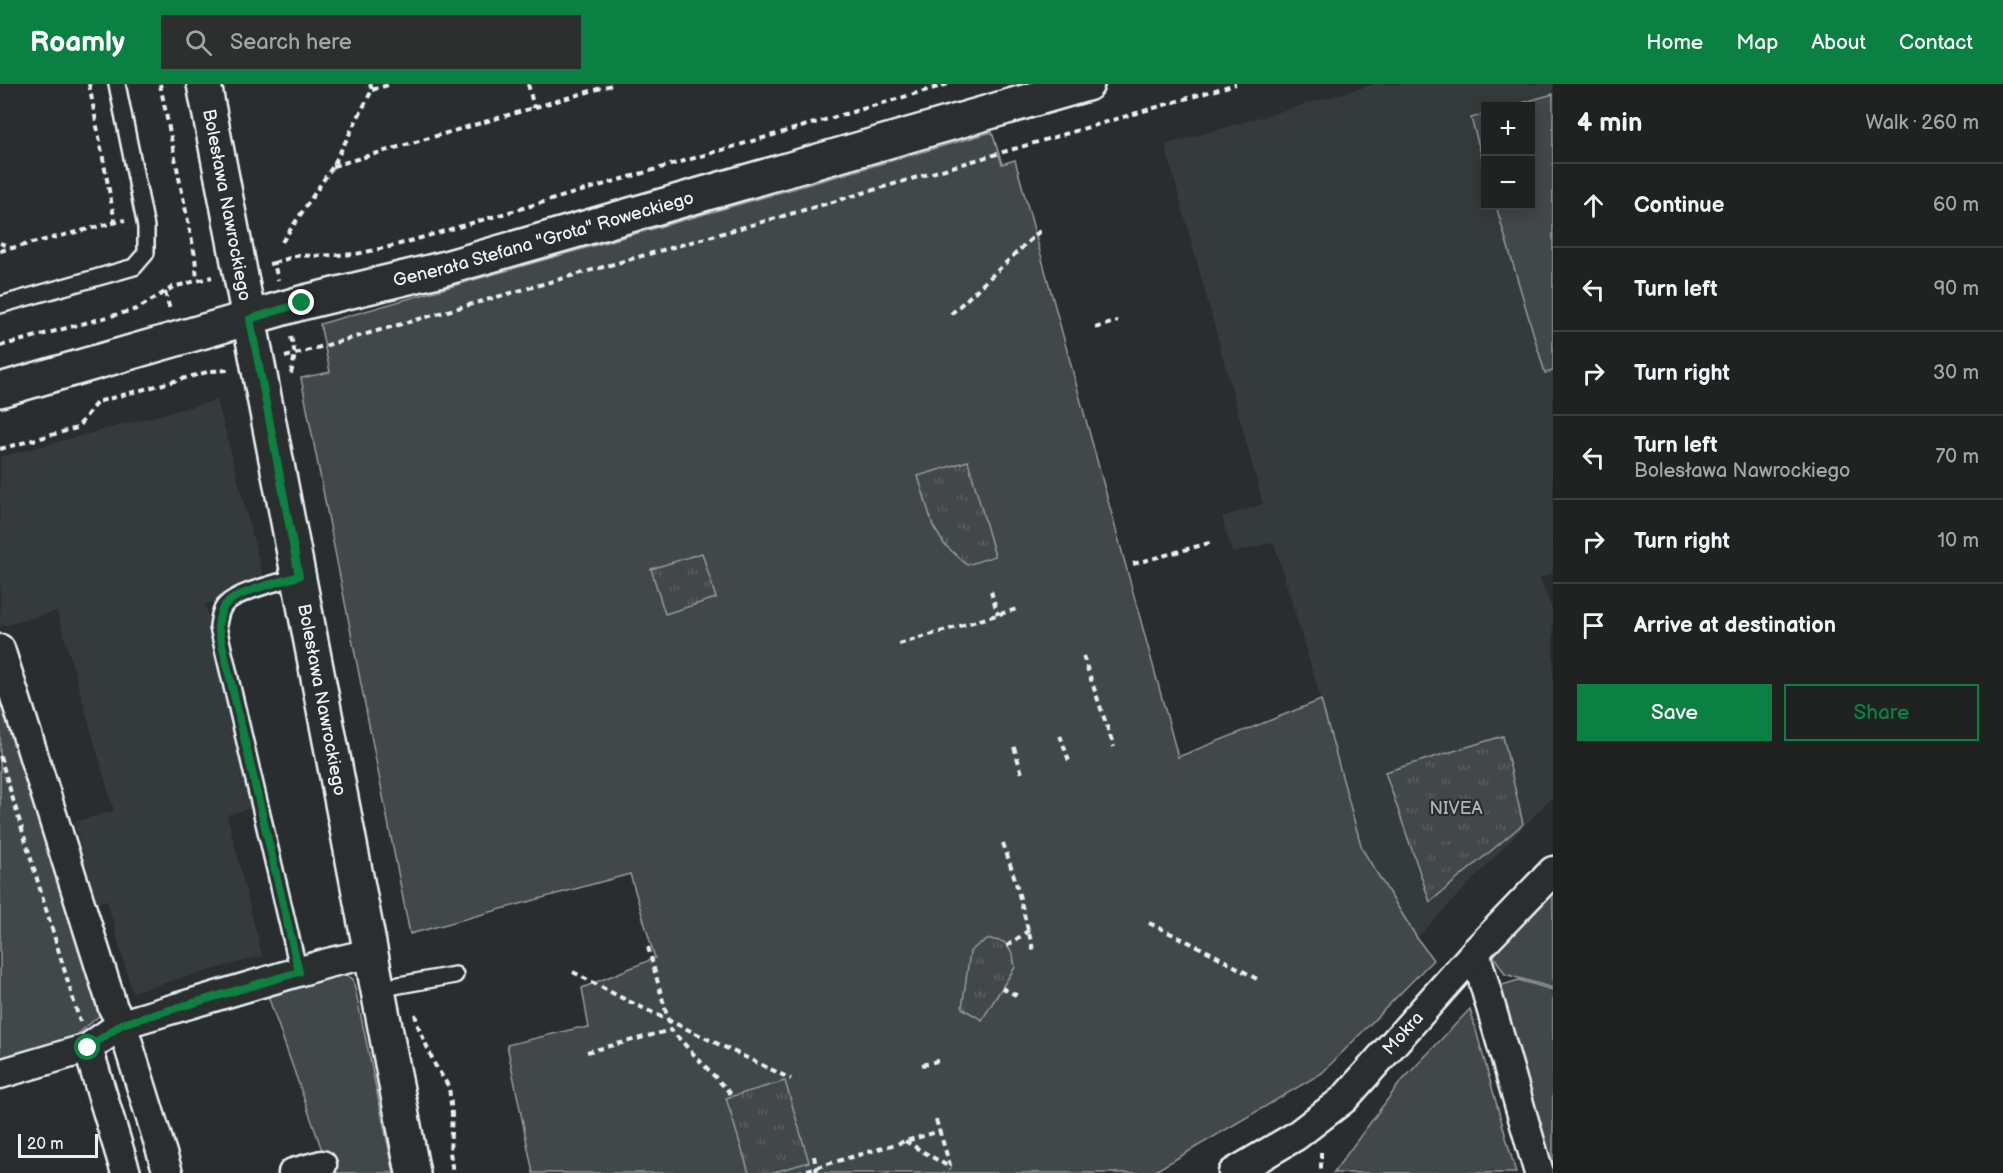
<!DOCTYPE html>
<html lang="en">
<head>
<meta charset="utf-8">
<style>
	:root { --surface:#202222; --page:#2d2f2f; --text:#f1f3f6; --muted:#a2a4a5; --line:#3d3f40; --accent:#0b8043 }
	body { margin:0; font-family:"Balsamiq Sans",sans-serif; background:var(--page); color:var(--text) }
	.controls { position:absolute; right:18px; top:18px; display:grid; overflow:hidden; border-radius:0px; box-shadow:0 3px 15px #0003 }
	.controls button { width:54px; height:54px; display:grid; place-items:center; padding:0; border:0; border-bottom:2px solid var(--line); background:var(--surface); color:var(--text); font:30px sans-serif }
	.scale { position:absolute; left:18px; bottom:15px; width:80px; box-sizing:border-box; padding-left:6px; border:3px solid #e8f1f8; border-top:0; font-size:16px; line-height:21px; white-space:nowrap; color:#e8f1f8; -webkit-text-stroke:4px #2a2d2e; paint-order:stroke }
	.stop { position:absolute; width:18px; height:18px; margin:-14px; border:4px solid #0b8043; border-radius:50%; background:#fff }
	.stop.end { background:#0b8043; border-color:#fff; box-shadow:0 2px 6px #0008 }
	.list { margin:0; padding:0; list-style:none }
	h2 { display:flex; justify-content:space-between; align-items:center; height:78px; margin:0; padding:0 24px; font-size:26px }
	h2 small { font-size:20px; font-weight:400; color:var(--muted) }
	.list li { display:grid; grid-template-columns:39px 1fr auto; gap:18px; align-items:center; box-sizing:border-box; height:84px; padding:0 24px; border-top:2px solid var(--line) }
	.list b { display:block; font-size:22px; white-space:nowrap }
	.list p { margin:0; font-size:20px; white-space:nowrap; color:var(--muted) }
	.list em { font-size:20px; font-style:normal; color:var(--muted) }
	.actions { display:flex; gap:12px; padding:18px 24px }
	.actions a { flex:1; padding:14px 0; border:2px solid var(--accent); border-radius:0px; text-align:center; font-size:21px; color:var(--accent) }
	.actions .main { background:var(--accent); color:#fff }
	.icon { flex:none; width:33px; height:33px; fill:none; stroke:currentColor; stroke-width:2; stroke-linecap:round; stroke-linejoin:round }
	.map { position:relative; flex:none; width:1553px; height:1089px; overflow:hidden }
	header { display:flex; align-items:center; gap:36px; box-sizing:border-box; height:84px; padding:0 30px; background:var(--accent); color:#fff }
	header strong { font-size:28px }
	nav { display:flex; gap:33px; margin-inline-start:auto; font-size:21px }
	.search { width:420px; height:54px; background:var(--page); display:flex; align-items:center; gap:15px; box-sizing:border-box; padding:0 21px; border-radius:0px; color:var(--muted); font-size:22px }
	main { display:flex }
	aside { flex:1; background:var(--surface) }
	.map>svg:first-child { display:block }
	.built { fill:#363a3b; fill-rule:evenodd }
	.grass { fill:#424648; stroke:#959ca0; stroke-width:1.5 }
	.park { fill:url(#park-tufts); stroke:#959ca0; stroke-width:1.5 }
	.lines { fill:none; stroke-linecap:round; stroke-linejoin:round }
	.lane-casing { stroke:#e8f1f8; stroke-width:20 }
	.street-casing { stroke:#e8f1f8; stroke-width:33 }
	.secondary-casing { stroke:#e8f1f8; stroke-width:38 }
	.path { stroke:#e8f1f8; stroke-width:4; stroke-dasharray:6 4.5; stroke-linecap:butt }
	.lane { stroke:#2a2d2e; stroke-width:15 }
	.street { stroke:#2a2d2e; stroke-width:28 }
	.secondary { stroke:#2a2d2e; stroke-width:33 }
	.route { stroke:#0b8043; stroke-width:8 }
	.labels { text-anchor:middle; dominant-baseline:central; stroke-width:4.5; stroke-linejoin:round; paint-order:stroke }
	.street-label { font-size:18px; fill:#e8f1f8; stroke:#2a2d2e }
	.park-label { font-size:18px; fill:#aeb5ba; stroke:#2a2d2e }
</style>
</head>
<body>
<header>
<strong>Roamly</strong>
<div class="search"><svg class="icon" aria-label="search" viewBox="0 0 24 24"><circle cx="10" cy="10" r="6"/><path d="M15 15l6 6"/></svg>Search here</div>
<nav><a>Home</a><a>Map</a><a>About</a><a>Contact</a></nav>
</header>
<main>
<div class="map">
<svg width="1553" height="1089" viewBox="0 0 1553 1089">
	<defs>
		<pattern id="park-tufts" width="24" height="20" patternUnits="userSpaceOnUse" patternTransform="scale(1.5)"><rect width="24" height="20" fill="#424648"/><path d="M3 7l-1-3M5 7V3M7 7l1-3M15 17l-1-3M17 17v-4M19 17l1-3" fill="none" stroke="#5d6163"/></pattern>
	</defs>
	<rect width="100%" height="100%" fill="#2a2d2e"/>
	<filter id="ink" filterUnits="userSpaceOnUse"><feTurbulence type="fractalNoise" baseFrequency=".0167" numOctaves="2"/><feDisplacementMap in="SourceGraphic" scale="12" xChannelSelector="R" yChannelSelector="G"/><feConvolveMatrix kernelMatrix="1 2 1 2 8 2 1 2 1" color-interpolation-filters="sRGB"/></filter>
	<g filter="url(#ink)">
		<path class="built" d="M1375,0H1553V489L1540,494L1553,528V712L1417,854L1362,765L1321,616L1274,458L1232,469L1222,433L1263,420L1165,61ZM1486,22H1530V122H1486Z
			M217,316L264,496L205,521L261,721L227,731L262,872L132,908L107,816L97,819L74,738L114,727L57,527L0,543V373Z"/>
		<path class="grass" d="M1553,10V287L1545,289L1496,122H1530V22H1511Z
			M1485,30H1486L1485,84L1471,34Z
			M992,48L1002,80L1015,76L1178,673L1321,616L1362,765L1417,854L1433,876L1322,989L1152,1089H533L507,961L578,944H589L582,904L655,874L630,790L410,850L301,294L330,288L320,240Z
			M0,606L100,931L73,954L0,978Z
			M1553,806V904L1505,890L1492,869Z
			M341,888L353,895L394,1089H330L268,912Z
			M1519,896L1553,906V1089L1499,902Z
			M1470,925L1516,1089H1333L1399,1000Z"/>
		<path class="park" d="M968,377L995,472L967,481L944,460L933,442L918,392Z
			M702,469L716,514L665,530L651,485Z
			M1503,652L1523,740L1430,818L1385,688Z
			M990,855L1004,858L1013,870L1015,883L982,936L962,924L970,868L979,860Z
			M785,997L809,1078L771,1089H749L726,1014Z"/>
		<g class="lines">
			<g class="lane-casing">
				<path id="lane" d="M0,221L134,183L146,169V143L117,0
					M299,888L218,543C219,534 220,526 226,520C238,507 281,498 299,492
					M377,905L455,891"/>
			</g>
			<g class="street-casing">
				<g id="street">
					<path d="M0,565L113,924L122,940L168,1089"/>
					<path d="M1475,868L1539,1089"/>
					<path d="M88,964L126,1089"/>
					<path d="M0,990L88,964L122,940L328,879L371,869"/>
					<path d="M293,1089L322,1081"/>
					<path id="s1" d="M1233,1089L1296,1052L1344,1015L1475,868L1553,787"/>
				</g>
			</g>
			<g class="secondary-casing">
				<g id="secondary">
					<path id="s2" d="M204,0L413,1089"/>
					<path id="s3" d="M0,306L301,219L442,185L1087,0"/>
				</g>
			</g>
			<path class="path" d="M89,0L115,138
				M160,0L195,172L197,196
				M528,0L534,24
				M372,6L391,0
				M333,82L615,0
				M282,158L333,82L372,6L370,0
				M0,159L10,163
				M0,167L125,136
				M274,179L299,171L312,172L356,170L393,162L948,0
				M269,180L274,179L278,196
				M165,208L170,226
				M951,230L1042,145
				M1095,244L1118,237
				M291,253L295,270L291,290
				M0,262L137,225L173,203L212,193
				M285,273L829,119L1236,0
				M0,365L77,344L97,318L211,287L229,286
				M1133,480L1213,458
				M991,507L998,531
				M899,560L1017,525
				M1083,572L1114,663
				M1060,651L1069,677
				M1014,663L1023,693
				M0,672L80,938
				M1003,759L1015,795L1034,869
				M1149,839L1211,869L1257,895
				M1007,862L1029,846
				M648,863L671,946
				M573,888L618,912L791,995
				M1002,904L1018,912
				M415,930L418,942L435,981L449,1003L452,1030L450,1068L453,1089
				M587,968L671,946L733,1012
				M922,981L941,976
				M936,1036L951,1084
				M905,1057L951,1084
				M1321,1068V1089
				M814,1072L817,1089
				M797,1089L940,1047"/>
			<use href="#lane" class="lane"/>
			<use href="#street" class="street"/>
			<use href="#secondary" class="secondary"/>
		</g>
	</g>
	<g class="lines" filter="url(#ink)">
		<path class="route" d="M88,964L122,940L299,888L218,543C219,535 220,527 225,521C237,507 281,498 299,492L250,235L302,219"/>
	</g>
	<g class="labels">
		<g class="street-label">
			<text stroke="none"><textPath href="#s2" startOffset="123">Bolesława Nawrockiego</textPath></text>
			<text stroke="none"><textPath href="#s3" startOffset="564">Generała Stefana "Grota" Roweckiego</textPath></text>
			<text stroke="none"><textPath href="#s2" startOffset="627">Bolesława Nawrockiego</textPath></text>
			<text stroke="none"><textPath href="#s1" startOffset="222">Mokra</textPath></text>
		</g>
		<g class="park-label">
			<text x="1456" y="724">NIVEA</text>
		</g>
	</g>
</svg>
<div class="controls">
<button>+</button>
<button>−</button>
</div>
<div class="scale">20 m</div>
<div class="stop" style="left:88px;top:964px"></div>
<div class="stop end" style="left:302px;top:219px"></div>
</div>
<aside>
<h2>4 min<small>Walk · 260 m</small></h2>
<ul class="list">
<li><svg class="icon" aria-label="ahead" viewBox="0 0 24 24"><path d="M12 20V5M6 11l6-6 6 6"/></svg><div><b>Continue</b></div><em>60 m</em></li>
<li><svg class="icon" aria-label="left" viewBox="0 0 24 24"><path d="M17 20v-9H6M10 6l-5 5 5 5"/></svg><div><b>Turn left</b></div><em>90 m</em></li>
<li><svg class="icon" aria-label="right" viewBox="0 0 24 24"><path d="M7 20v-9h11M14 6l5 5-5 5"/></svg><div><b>Turn right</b></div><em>30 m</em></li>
<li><svg class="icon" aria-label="left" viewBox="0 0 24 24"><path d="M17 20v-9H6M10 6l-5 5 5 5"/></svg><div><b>Turn left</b><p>Bolesława Nawrockiego</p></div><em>70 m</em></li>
<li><svg class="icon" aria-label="right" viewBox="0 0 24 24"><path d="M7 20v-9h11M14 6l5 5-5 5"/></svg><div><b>Turn right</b></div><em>10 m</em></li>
<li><svg class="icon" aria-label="arrive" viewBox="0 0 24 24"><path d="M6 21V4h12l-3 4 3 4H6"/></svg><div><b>Arrive at destination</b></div></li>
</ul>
<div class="actions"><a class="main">Save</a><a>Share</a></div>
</aside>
</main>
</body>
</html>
